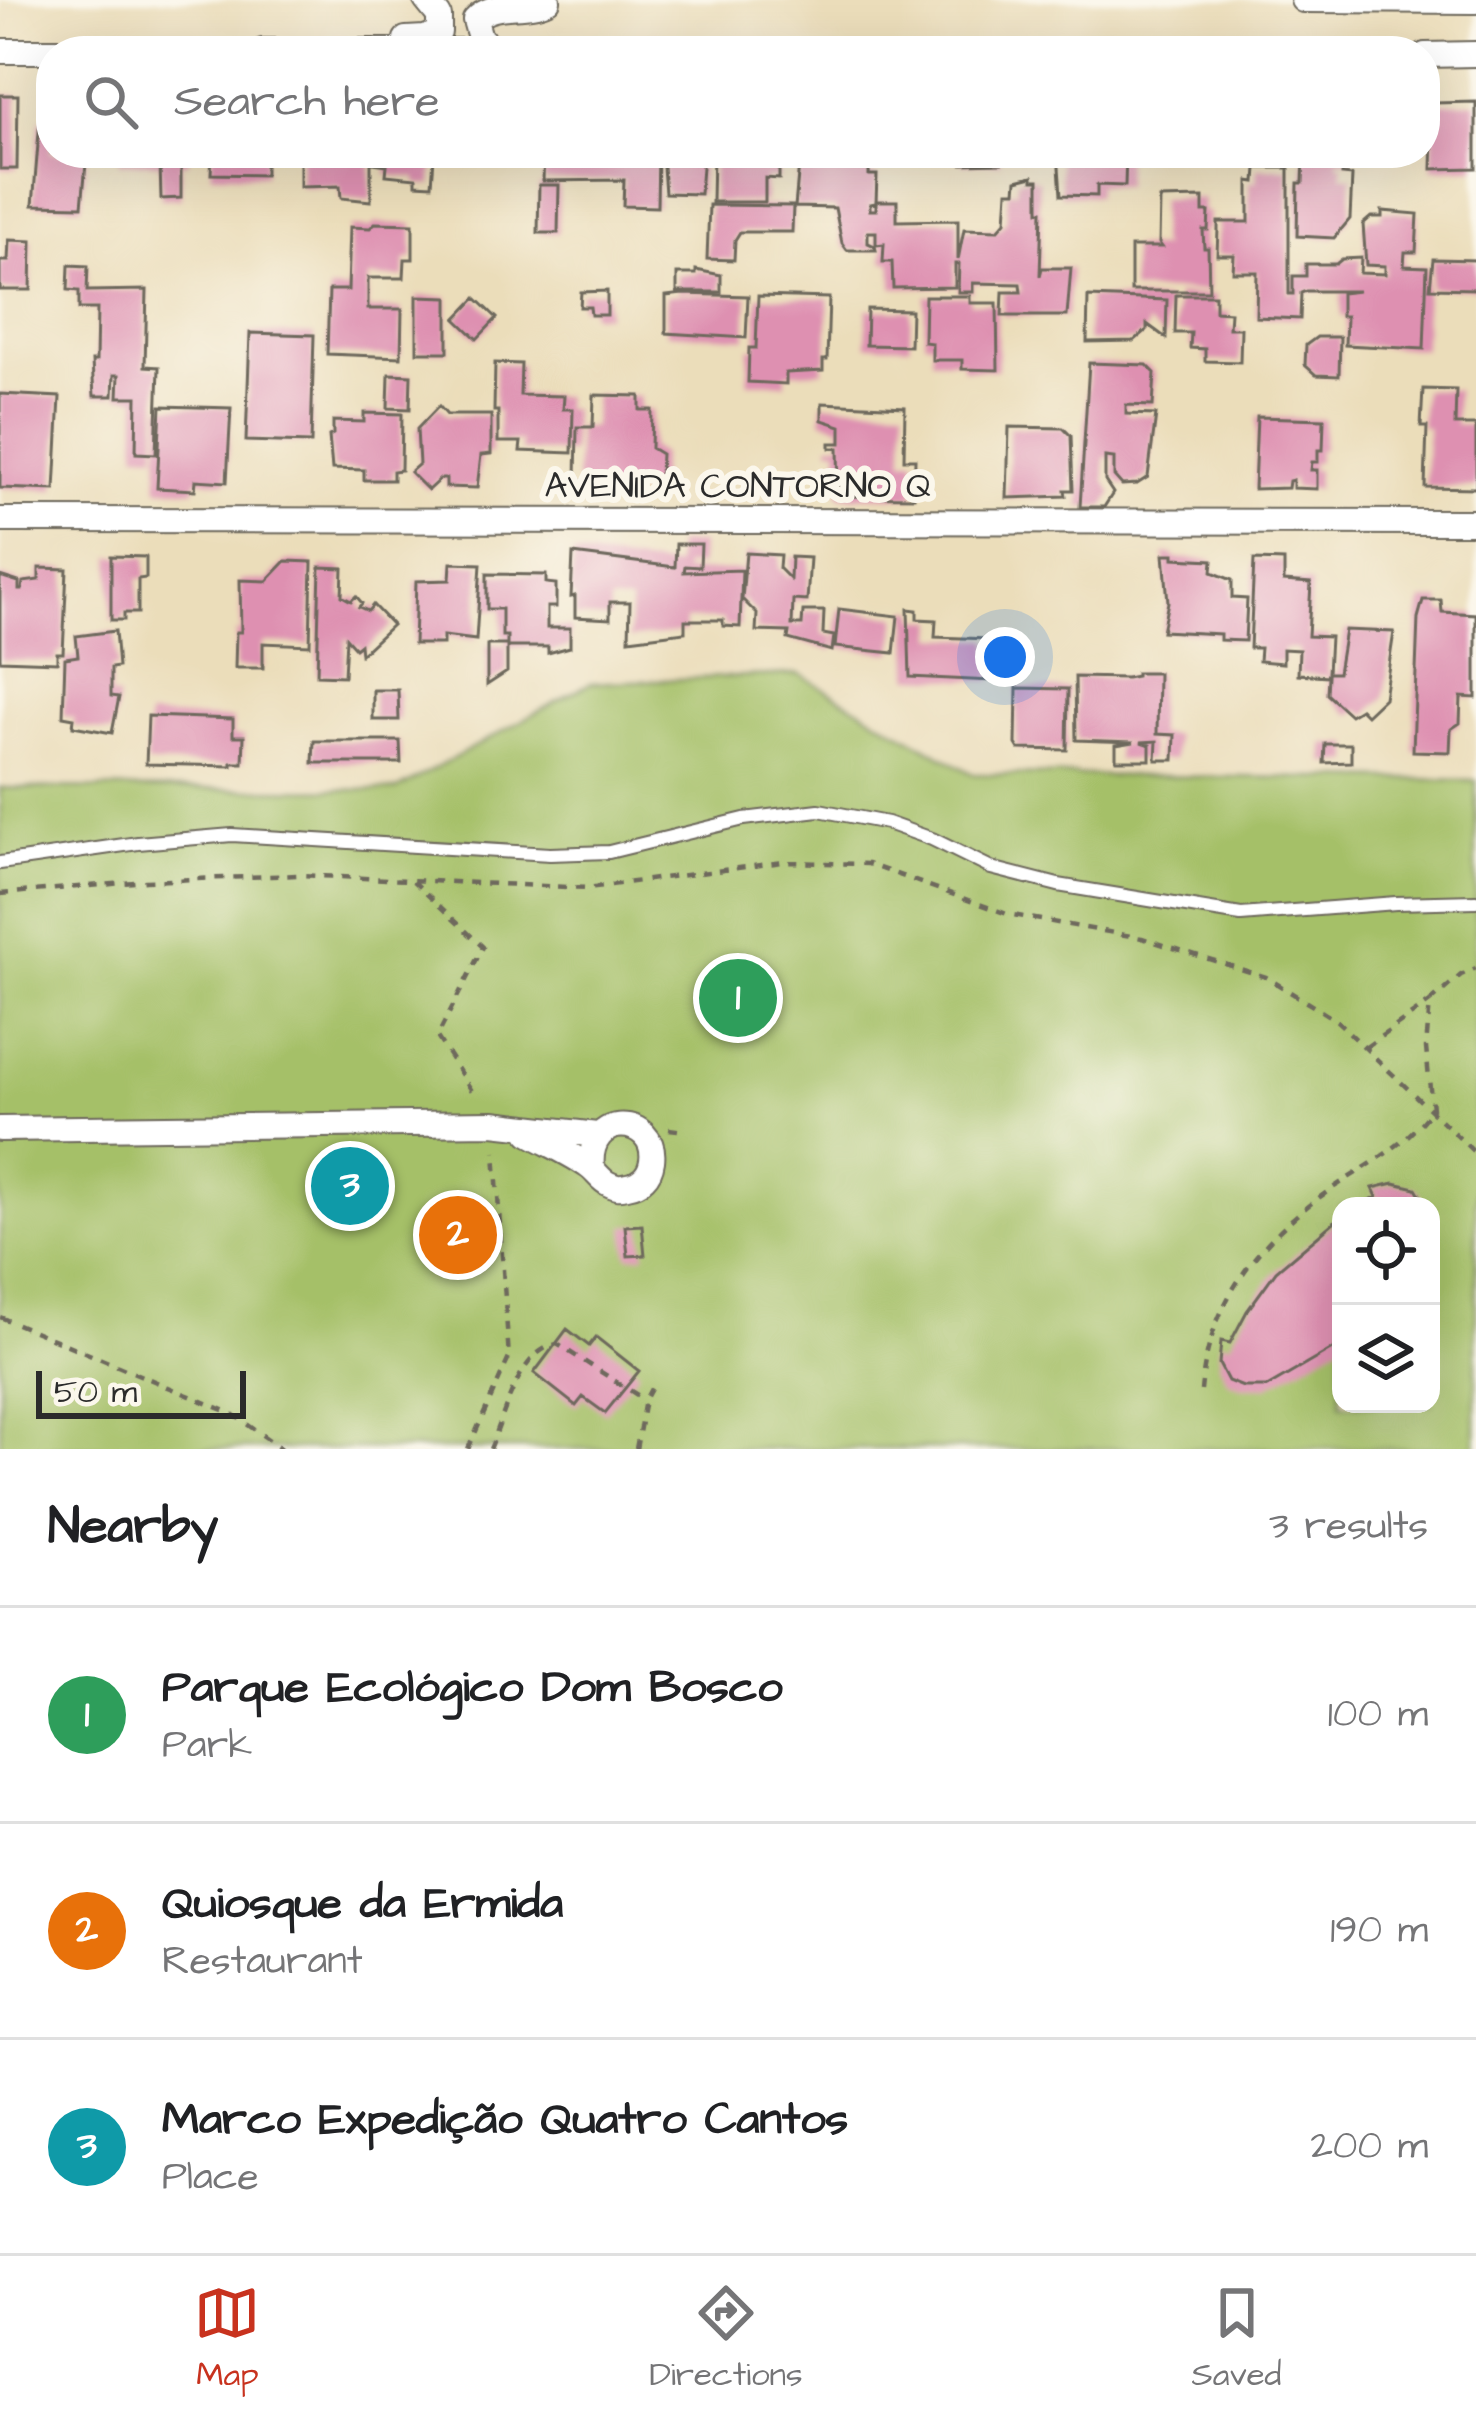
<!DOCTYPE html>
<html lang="en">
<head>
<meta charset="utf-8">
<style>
	:root { --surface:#fff; --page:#f6f6f6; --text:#202124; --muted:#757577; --line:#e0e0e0; --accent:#c8321e }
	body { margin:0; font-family:"Architects Daughter",sans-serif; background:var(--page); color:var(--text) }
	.controls { position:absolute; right:36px; bottom:36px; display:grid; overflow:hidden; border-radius:24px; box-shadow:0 12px 48px #0002 }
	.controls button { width:108px; height:108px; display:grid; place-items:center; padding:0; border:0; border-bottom:3px solid var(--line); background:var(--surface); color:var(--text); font:60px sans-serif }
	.scale { position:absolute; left:36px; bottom:30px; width:210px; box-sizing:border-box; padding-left:12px; border:6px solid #2b2b2b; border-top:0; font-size:33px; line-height:42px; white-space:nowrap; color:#2b2b2b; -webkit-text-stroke:9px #fbf7ec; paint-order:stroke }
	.you { position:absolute; left:1005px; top:657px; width:42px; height:42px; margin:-30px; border:9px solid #fff; border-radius:50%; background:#1a73e8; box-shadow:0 0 0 18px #1a73e833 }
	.badge { display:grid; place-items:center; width:78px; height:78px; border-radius:50%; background:var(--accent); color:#fff; font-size:39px; font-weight:700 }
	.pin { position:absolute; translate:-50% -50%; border:6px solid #fff; box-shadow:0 3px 12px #0006 }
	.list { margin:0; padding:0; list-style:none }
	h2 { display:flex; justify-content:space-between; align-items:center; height:156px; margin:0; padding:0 48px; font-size:51px }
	h2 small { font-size:39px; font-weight:400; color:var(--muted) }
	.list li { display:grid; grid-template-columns:78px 1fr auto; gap:36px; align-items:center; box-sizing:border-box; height:216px; padding:0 48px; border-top:3px solid var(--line) }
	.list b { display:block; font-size:45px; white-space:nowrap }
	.list p { margin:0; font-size:39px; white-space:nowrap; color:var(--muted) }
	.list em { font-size:39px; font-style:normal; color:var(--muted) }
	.icon { flex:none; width:66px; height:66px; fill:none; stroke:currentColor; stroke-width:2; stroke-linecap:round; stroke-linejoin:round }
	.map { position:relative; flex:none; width:1476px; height:1449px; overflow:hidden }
	.search { position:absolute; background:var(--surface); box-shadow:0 12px 48px #0002; left:36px; right:36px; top:36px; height:132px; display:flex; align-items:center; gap:30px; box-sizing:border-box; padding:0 42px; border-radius:48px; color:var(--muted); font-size:45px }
	.sheet { height:804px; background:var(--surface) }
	nav { display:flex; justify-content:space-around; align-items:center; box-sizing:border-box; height:168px; border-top:3px solid var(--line); background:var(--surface); font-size:33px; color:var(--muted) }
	nav a { display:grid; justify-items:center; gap:6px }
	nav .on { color:var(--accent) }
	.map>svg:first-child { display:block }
	.green { fill:#a5c067; stroke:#687649; stroke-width:3; fill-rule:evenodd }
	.building { fill:#de90b1 }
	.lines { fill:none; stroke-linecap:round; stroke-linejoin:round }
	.lane-casing { stroke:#6e695d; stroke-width:16 }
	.street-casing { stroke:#6e695d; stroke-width:28 }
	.path { stroke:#6e695d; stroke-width:4.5; stroke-dasharray:9 9; stroke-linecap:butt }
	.lane { stroke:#fff; stroke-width:12 }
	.street { stroke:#fff; stroke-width:24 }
	.labels { text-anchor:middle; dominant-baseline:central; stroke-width:12; stroke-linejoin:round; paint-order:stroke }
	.street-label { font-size:36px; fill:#2b2b2b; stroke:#fbf7ec }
</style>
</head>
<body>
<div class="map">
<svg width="1476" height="1449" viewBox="0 0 1476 1449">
	<rect width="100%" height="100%" fill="#fbf7ec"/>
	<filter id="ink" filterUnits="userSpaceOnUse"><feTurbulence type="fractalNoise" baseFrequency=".00833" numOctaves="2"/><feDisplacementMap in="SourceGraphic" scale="24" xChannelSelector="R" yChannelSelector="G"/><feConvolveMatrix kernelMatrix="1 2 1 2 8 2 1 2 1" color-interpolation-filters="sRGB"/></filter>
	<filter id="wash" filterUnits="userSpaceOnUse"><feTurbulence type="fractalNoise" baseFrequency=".004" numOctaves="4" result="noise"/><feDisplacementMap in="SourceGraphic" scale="48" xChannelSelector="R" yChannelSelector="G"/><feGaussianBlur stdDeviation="2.7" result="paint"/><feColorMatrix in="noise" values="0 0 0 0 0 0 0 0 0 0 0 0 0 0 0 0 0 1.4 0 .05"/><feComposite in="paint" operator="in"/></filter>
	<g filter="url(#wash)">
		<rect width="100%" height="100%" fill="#ebddba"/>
		<path class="green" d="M799,674L973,774L1476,780V1449H0V788L396,790L590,683ZM1341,1206H1431V1404H1341Z"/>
		<g id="blocks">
			<path class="building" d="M0,95H18L17,169H0Z
				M1476,102V168L1432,169L1434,103Z
				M40,120H51V153H87L82,206L33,205Z
				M119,153H189V163H181V198L161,199L160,163H119Z
				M212,153H265V175L211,174Z
				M300,153H371V201L341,198L340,186L300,187Z
				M374,153H438L434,157L432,185L416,184V178L386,175L387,165L373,163Z
				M544,153H658L657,207L623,206L624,180L543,181Z
				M662,153H703L700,194L665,193Z
				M713,153H779V179L765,178V202H712Z
				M800,153H869V175H877L876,203L870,204V210H876V201H897V221L958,220V260L964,229L998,230L1006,221L1008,191H1016L1017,180L1033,176V180H1039V211H1042L1040,276L1042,268H1071L1067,316H1002L1003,292H1021L1020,284L973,283V292H958L959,264H955V287L893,288L892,262H883L884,244L876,245V232H868V243L875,246L876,250H847L842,243L835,208L795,207Z
				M962,153H998L1001,163L962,164Z
				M1058,153H1126L1125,186L1097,185V196L1061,195Z
				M1304,153H1353L1351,161L1338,160V165H1343L1342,175L1352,176L1350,219L1334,238L1297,236L1298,183H1303Z
				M1257,168H1289V294H1293V276H1306V264H1336L1342,259L1361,258L1360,273L1385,274V266L1366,265L1363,224L1371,217H1382V211L1418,214L1416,252H1405L1404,266L1427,267L1424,349L1345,345L1346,316H1341V293L1359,291H1306L1301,293L1300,319L1256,317L1257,272H1233L1234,255H1217L1218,229V222H1249V181L1256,182Z
				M539,185H559L558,233H538Z
				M1203,198V212H1209L1208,230H1203L1204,248H1208L1209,291H1131V247H1162L1159,243L1160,199Z
				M709,205L793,206L792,232H740L735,240L734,260L707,259Z
				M375,223L413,224V259H405L404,278H368V309H402L401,357L327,354L329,290H348L350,227L370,228Z
				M9,240L32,241L31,290H0V261H8Z
				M1433,259L1476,260V289L1430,288Z
				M69,265L88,266L87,291L147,290L145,366L159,367L156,454L136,453L137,397H118L119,375H114L113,396H94L92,361H96L97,309H79V291L68,290Z
				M696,270L721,275V292H677V274H696Z
				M607,291V315H591L590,307H580L581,292Z
				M683,294L748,296L746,338L666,333V296Z
				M1176,295H1215V311L1230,312L1229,328H1241L1240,362L1205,361V349L1190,348L1191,333H1175Z
				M417,296L448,297V352H417Z
				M758,296L829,298L827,360H823V371L786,373V384L748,382L749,348H756Z
				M925,296H970V303H997L998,370L962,369V360H932V343L924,342Z
				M1088,297L1167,300L1166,338L1147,324V330L1134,341L1087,342Z
				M476,298L497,318L477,339L456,319Z
				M867,309L911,310L910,346L866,345Z
				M250,333L314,335L311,443L246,441Z
				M1317,337H1340L1339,376L1316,375L1305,365L1306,345Z
				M495,363L521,364L520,395L564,396L563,409H573L572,453L520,451L521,442H498V411H494Z
				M1089,363L1147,365L1155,373L1153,406L1126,405V414L1156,415L1148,477L1137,484L1122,485L1114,476V458L1105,457V481L1113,493L1104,507H1080Z
				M389,374L411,375L410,409L388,408Z
				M1423,389L1456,390L1455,425H1476V488L1425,487L1427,427H1421Z
				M0,394L60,397L55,490L0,488Z
				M594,395L640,396V410H652L651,448L661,454L659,493L584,491L585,481H576L577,427H593Z
				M822,403L905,407L904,459H915L914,497L839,496L838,448H830V443H841V426L822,420Z
				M161,406L231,408L227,482L196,480L195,490L157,488Z
				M439,406L447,415H491V454L481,455L477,488L446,487V479H440L428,490L410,472L419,464L417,429Z
				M364,413L402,414L401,470L393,471V480H364V470L332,469L329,436L333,434V421L364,422Z
				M1257,417L1324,419L1323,450H1318V462H1312L1311,470H1317V489L1293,488V480L1289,481L1288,488L1254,489Z
				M1009,427L1063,428L1071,436L1073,490H1065L1066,496L1007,498Z
				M676,544H701L700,567L685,566L684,572L742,570L740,627L723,626V620H685V632L629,639L630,602H610V619L575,617V596L571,597L573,554L675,567Z
				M746,553L780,555L779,568L790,579L791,557L810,558L807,601L793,600L792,625H802L803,611H824L823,634L834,636L832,651L788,639L789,632L756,631L757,614L742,599Z
				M1164,554H1174V558L1213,560L1212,572L1232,580V598L1247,599L1245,641L1220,640V634L1162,631L1168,602Z
				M111,556L146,557V578L138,579V613H124V620H111Z
				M1254,560L1284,561V581L1311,583L1308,636L1330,637L1328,673H1338L1345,630L1394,632L1384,698L1366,715L1360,709L1350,715L1327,694L1328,676L1298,674L1299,650L1283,649V663L1259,661L1260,648H1250Z
				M286,561L312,562L310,645L263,643V668H235L236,632H241L240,580L267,581Z
				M451,563L481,564L476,640L443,636V644H414L416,581L450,580Z
				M320,567L343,568L342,596L351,601L356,596L362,603L359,607L368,611L373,605L392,625L361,654L360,644L355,648L346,638L344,676L317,675Z
				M39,568L67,569L63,653H57V662L0,660V576L19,582V590H22L23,582L39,580Z
				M487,574L546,575V583L556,584V607H547V628H570V647L548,653V647H507V672L487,685V645H507V636H502V609H487Z
				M1423,600H1441L1442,612L1476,614V698L1461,697L1460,723L1451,729L1450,752L1413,751L1418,618Z
				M839,609L898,616L894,653L835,647Z
				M908,609L917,610V619L936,620L935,637L989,639L992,681L910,677Z
				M115,631L118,667L111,668V696L119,697L112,733L73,726L74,718L63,716L65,658L78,656L76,636Z
				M1136,673H1158L1157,734L1175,735L1174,760H1156L1157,741L1141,742L1150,745V760H1116V745L1134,742L1076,740L1075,677L1126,678L1136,676Z
				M1017,688L1068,689L1067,750L1019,749L1016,744Z
				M373,690H398L399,720H373Z
				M148,716L233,719V736H244L243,763H232V766L146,764Z
				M314,741H400L401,763H313Z
				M1325,744H1351V762L1324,763Z
				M1394,1183L1416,1188L1427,1206H1355L1377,1197L1373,1188Z
				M443,1214L467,1224L472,1250L452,1268L428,1258L422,1232Z
				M1341,1216V1344L1267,1387H1243L1228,1381L1219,1364L1221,1341L1230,1343L1247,1311L1276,1271Z
				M642,1225L645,1255L628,1256L625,1226Z
				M567,1329L589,1346L596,1337L639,1371L605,1413L583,1397L576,1406L534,1373Z"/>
		</g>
	</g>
	<g filter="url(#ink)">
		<use href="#blocks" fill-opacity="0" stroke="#6e695d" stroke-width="3"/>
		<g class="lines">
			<g class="lane-casing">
				<path id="lane" d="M0,863L138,843L232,835L550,854L609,852L744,819L819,810L887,823L932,839L991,868L1058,885L1241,915L1396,903L1476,901"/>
			</g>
			<g class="street-casing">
				<path id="street" d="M1303,0L1476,1
					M406,39L425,38L439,32V16L426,0
					M0,51H59
					M263,51H472
					M495,51L480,38L475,20C492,0 524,12 548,0
					M649,51H735
					M1425,55L1476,54
					M0,520L1476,522
					M0,1129L493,1123L597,1135
					M529,1133C548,1144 570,1153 588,1166C596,1171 600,1180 609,1184C618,1188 619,1188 627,1186C641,1184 650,1175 652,1161C658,1116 586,1109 592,1168"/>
			</g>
			<path class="path" d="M413,881L483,947L437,1037L476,1097
				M0,894L146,881L297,875L588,888L783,862L868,864L1007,914L1142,938L1266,977L1337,1021L1476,1154
				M1366,1047L1430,1002
				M669,1129L685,1131
				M0,1317L231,1413L282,1449
				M1201,1391C1209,1299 1263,1233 1339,1184C1373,1162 1409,1142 1432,1109L1426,1048L1430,1002L1461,975L1476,968
				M468,1449L509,1358L495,1152
				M490,1449C504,1417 518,1351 557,1344L645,1400
				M636,1449L645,1400L654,1383"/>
			<use href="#lane" class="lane"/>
			<use href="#street" class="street"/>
		</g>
	</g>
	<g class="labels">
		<g class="street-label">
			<text x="738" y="486">AVENIDA CONTORNO Q</text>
		</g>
	</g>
</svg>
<div class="controls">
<button><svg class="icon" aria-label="locate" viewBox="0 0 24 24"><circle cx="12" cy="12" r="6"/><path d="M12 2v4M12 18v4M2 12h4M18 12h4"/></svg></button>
<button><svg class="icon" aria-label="layers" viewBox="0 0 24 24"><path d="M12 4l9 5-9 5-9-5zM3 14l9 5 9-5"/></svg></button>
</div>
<div class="scale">50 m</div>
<div class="you"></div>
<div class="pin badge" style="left:738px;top:998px;background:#2e9e5b">1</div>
<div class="pin badge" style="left:458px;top:1235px;background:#e8710a">2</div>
<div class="pin badge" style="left:350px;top:1186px;background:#0f9aa8">3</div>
<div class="search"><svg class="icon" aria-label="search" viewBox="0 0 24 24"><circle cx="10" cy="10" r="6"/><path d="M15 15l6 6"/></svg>Search here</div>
</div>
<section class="sheet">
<h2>Nearby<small>3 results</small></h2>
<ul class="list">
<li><span class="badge" style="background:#2e9e5b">1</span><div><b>Parque Ecológico Dom Bosco</b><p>Park</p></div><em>100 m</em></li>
<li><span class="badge" style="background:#e8710a">2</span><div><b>Quiosque da Ermida</b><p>Restaurant</p></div><em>190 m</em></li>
<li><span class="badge" style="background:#0f9aa8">3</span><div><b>Marco Expedição Quatro Cantos</b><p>Place</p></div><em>200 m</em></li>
</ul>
</section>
<nav>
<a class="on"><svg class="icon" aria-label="map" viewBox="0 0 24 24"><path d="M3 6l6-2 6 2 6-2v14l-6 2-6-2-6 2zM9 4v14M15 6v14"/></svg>Map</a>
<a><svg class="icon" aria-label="directions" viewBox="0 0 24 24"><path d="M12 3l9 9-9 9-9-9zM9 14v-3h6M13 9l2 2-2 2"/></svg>Directions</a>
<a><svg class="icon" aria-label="saved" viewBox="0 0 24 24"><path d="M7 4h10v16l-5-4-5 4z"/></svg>Saved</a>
</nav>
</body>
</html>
